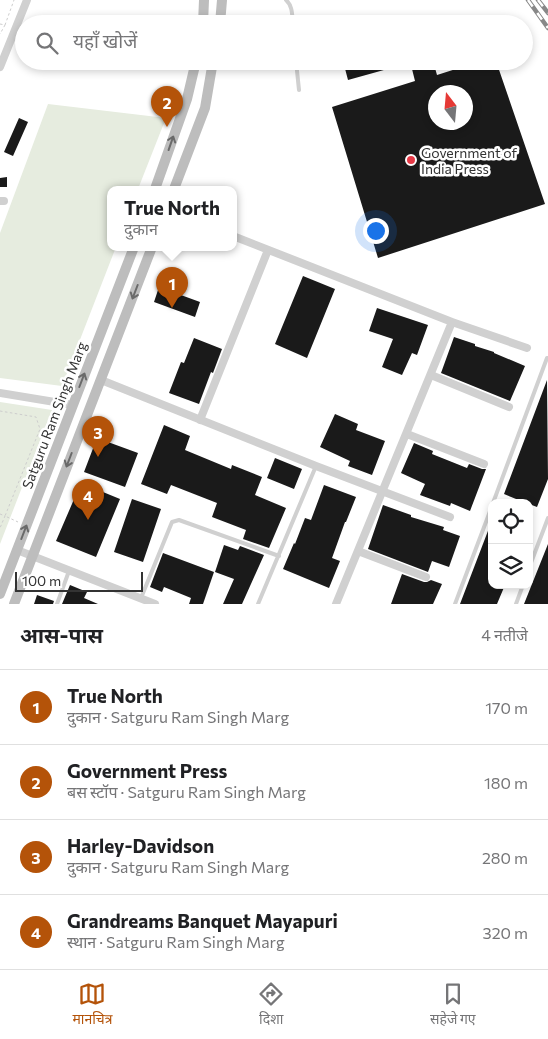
<!DOCTYPE html>
<html lang="hi">
<head>
<meta charset="utf-8">
<style>
	:root { --surface:#fff; --page:#f2f2f2; --text:#202124; --muted:#757577; --line:#e0e0e0; --accent:#b45309 }
	body { margin:0; font-family:Commissioner,"Noto Sans Devanagari",sans-serif; background:var(--page); color:var(--text) }
	.controls { position:absolute; right:15px; bottom:15px; display:grid; overflow:hidden; border-radius:10px; box-shadow:0 2px 8px #0003 }
	.controls button { width:45px; height:45px; display:grid; place-items:center; padding:0; border:0; border-bottom:1px solid var(--line); background:var(--surface); color:var(--text); font:25px sans-serif }
	.compass { position:absolute; left:428px; top:85px; width:45px; height:45px; border-radius:50%; background:var(--surface); box-shadow:0 2px 8px #0003; rotate:344deg }
	.scale { position:absolute; left:15px; bottom:12px; width:128px; box-sizing:border-box; padding-left:5px; border:2px solid #333; border-top:0; font-size:14px; line-height:18px; white-space:nowrap; color:#333; -webkit-text-stroke:4px #fff; paint-order:stroke }
	.you { position:absolute; left:375px; top:230px; width:18px; height:18px; margin:-12px; border:4px solid #fff; border-radius:50%; background:#1a73e8; box-shadow:0 0 0 8px #1a73e833 }
	.badge { display:grid; place-items:center; width:32px; height:32px; border-radius:50%; background:var(--accent); color:#fff; font-size:16px; font-weight:700 }
	.pin { position:absolute; translate:-50% -41px; filter:drop-shadow(0 1px 2px #0008) }
	.pin::after { content:''; position:absolute; top:26px; width:18px; height:15px; background:inherit; clip-path:polygon(0 0,100% 0,50% 100%) }
	.popup { position:absolute; left:107px; top:186px; width:130px; height:65px; box-sizing:border-box; display:grid; place-content:center; border-radius:10px; background:var(--surface); filter:drop-shadow(0 1px 4px #0005); font-size:16px; white-space:nowrap; color:var(--muted) }
	.popup b { font-size:19px; color:var(--text) }
	.popup::after { content:''; position:absolute; left:50%; top:100%; margin-left:-10px; border:10px solid transparent; border-top-color:var(--surface) }
	.list { margin:0; padding:0; list-style:none }
	h2 { display:flex; justify-content:space-between; align-items:center; height:65px; margin:0; padding:0 20px; font-size:21px }
	h2 small { font-size:16px; font-weight:400; color:var(--muted) }
	.list li { display:grid; grid-template-columns:32px 1fr auto; gap:15px; align-items:center; box-sizing:border-box; height:75px; padding:0 20px; border-top:1px solid var(--line) }
	.list b { display:block; font-size:19px; white-space:nowrap }
	.list p { margin:0; font-size:16px; white-space:nowrap; color:var(--muted) }
	.list em { font-size:16px; font-style:normal; color:var(--muted) }
	.icon { flex:none; width:28px; height:28px; fill:none; stroke:currentColor; stroke-width:2; stroke-linecap:round; stroke-linejoin:round }
	.map { position:relative; flex:none; width:548px; height:604px; overflow:hidden }
	.search { position:absolute; background:var(--surface); box-shadow:0 2px 8px #0003; left:15px; right:15px; top:15px; height:55px; display:flex; align-items:center; gap:12px; box-sizing:border-box; padding:0 18px; border-radius:28px; color:var(--muted); font-size:19px }
	.sheet { height:365px; background:var(--surface) }
	nav { display:flex; justify-content:space-around; align-items:center; box-sizing:border-box; height:70px; border-top:1px solid var(--line); background:var(--surface); font-size:14px; color:var(--muted) }
	nav a { display:grid; justify-items:center; gap:2px }
	nav .on { color:var(--accent) }
	.map>svg:first-child { display:block }
	.green { fill:#e6ecdf }
	.building { fill:#1a1a1a; fill-rule:evenodd }
	.lines { fill:none; stroke-linecap:round; stroke-linejoin:round }
	.path { stroke:#cdcdcd; stroke-width:1; stroke-dasharray:2.5 2.5; stroke-linecap:butt }
	.lane { stroke:#d0d0d0; stroke-width:4 }
	.street { stroke:#d0d0d0; stroke-width:8 }
	.secondary { stroke:#bdbdbd; stroke-width:10 }
	.rail-casing { stroke:#888; stroke-width:4.5 }
	.rail { stroke:#fff; stroke-width:2.5; stroke-dasharray:8; stroke-linecap:butt }
	.oneway { stroke:#6a6a6a }
	.poi-dot { fill:#e63946; stroke:#fff; stroke-width:2 }
	.labels { text-anchor:middle; dominant-baseline:central; stroke-width:5; stroke-linejoin:round; paint-order:stroke }
	.poi-label { font-size:14px; fill:#333; stroke:#fff; text-anchor:start }
	.street-label { font-size:14px; fill:#333; stroke:#fff }
</style>
</head>
<body>
<div class="map">
<svg width="548" height="604" viewBox="0 0 548 604">
	<rect width="100%" height="100%" fill="#fff"/>
	<path class="green" d="M48,104L166,118L138,189H111V247H116L62,386L0,378V233Z
		M0,402L52,410L0,544Z"/>
	<path class="building" d="M343,61H409V63L348,80Z
		M410,61H433L437,75L481,61H496L545,204L378,258L332,107L415,81ZM436,92H466V122H436Z
		M19,118L28,122L13,156L4,152Z
		M7,177V187H0V178Z
		M303,276L335,289L307,358L275,344Z
		M159,287L200,302L195,317L154,302Z
		M377,308L428,325L417,355L412,353L402,375L382,367L393,339L369,331Z
		M454,337L475,344V346L494,352V353L525,366L510,401L441,373Z
		M194,338L222,349L213,373L211,372L199,404L169,393L181,362L184,363Z
		M547,380L548,479L537,507L529,504V503H526L504,494Z
		M335,414L358,424L356,430L385,441L372,475L348,466L350,461L320,447Z
		M164,425L190,436L185,450L231,469L232,465L262,477L255,495L286,508L269,548L243,539L246,530L212,517L217,503L171,485L167,494L141,484Z
		M97,438L138,453L125,487L84,472Z
		M414,443L433,451L432,454L467,468L469,464L482,469H486L470,511L451,503L450,506L420,495L425,484L401,473Z
		M275,458L302,469L294,489L267,478Z
		M81,483L120,499L96,557L56,541Z
		M324,485L356,497L346,522H345L332,558L340,561L329,588L283,569L294,543L295,544L305,518L311,520Z
		M132,499L161,509L143,562L114,552Z
		M383,505L411,515V517L444,527L443,530L460,536L449,567L432,561L428,572L368,549Z
		M491,523L492,585H505L497,604H460Z
		M224,545L238,550L240,546L264,555L242,604H223L234,579L215,572Z
		M548,545V604H524L548,544Z
		M163,553L214,572L203,604H189L191,598L164,587L162,592L150,587Z
		M402,574L424,582H427L431,580L442,584L433,604H391Z
		M70,585L87,592L84,598L98,604H62Z
		M37,595L54,601L53,604H34Z"/>
	<g class="lines">
		<path class="path" d="M0,24L5,25L0,34
			M5,25L14,0
			M0,411L36,417L40,429L5,516L18,522
			M0,514L5,516L0,528"/>
		<path class="lane" d="M286,0C293,6 292,16 293,24
			M296,61L299,90
			M493,503L547,358H548
			M529,568L548,518
			M141,598L172,522L179,520L279,556
			M57,604L69,571
			M258,604L316,466
			M455,604L492,506
			M516,604L523,585"/>
		<path class="street" d="M0,67L27,0
			M0,201H4
			M233,236L452,322L527,348
			M431,375L509,407
			M101,380L316,466L450,517
			M0,393L73,405
			M200,420L268,250
			M407,434L484,464
			M17,550L155,604
			M358,551L426,577
			M336,604L452,322"/>
		<path class="secondary" d="M203,24L204,0
			M220,24L222,0
			M155,189L187,99L196,61
			M174,189L205,108L213,61
			M0,594L134,247
			M14,604L152,247"/>
		<g class="rail-casing">
			<path id="rail" d="M528,0L548,28
				M538,0L548,13"/>
		</g>
		<use href="#rail" class="rail"/>
	</g>
	<defs><path id="oneway-shaft" d="M-6 0H5M1.5-3L5.5 0L1.5 3" fill="none" stroke-width="1.6" stroke-linecap="round" stroke-linejoin="round" transform="scale(1.25)"/></defs>
	<g class="oneway">
		<use href="#oneway-shaft" transform="translate(171 143) rotate(-71)"/>
		<use href="#oneway-shaft" transform="translate(135 292) rotate(111)"/>
		<use href="#oneway-shaft" transform="translate(82 380) rotate(-69)"/>
		<use href="#oneway-shaft" transform="translate(69 460) rotate(111)"/>
		<use href="#oneway-shaft" transform="translate(24 532) rotate(-69)"/>
	</g>
	<circle class="poi-dot" cx="411" cy="160" r="5"/>
	<g class="labels">
		<g class="poi-label">
			<text x="421" y="152">Government of<tspan x="421" dy="16">India Press</tspan></text>
		</g>
		<g class="street-label">
			<text transform="translate(54 415) rotate(-69)">Satguru Ram Singh Marg</text>
		</g>
	</g>
</svg>
<div class="controls">
<button><svg class="icon" aria-label="locate" viewBox="0 0 24 24"><circle cx="12" cy="12" r="6"/><path d="M12 2v4M12 18v4M2 12h4M18 12h4"/></svg></button>
<button><svg class="icon" aria-label="layers" viewBox="0 0 24 24"><path d="M12 4l9 5-9 5-9-5zM3 14l9 5 9-5"/></svg></button>
</div>
<svg class="compass" viewBox="-18 -18 36 36"><path d="M0-13l5 13h-10z" fill="#e53935"/><path d="M0 13l5-13h-10z" fill="#757577"/></svg>
<div class="scale">100 m</div>
<div class="you"></div>
<div class="pin badge" style="left:172px;top:308px">1</div>
<div class="popup"><b>True North</b>दुकान</div>
<div class="pin badge" style="left:167px;top:127px">2</div>
<div class="pin badge" style="left:98px;top:457px">3</div>
<div class="pin badge" style="left:88px;top:520px">4</div>
<div class="search"><svg class="icon" aria-label="search" viewBox="0 0 24 24"><circle cx="10" cy="10" r="6"/><path d="M15 15l6 6"/></svg>यहाँ खोजें</div>
</div>
<section class="sheet">
<h2>आस-पास<small>4 नतीजे</small></h2>
<ul class="list">
<li><span class="badge">1</span><div><b>True North</b><p>दुकान · Satguru Ram Singh Marg</p></div><em>170 m</em></li>
<li><span class="badge">2</span><div><b>Government Press</b><p>बस स्टॉप · Satguru Ram Singh Marg</p></div><em>180 m</em></li>
<li><span class="badge">3</span><div><b>Harley-Davidson</b><p>दुकान · Satguru Ram Singh Marg</p></div><em>280 m</em></li>
<li><span class="badge">4</span><div><b>Grandreams Banquet Mayapuri</b><p>स्थान · Satguru Ram Singh Marg</p></div><em>320 m</em></li>
</ul>
</section>
<nav>
<a class="on"><svg class="icon" aria-label="map" viewBox="0 0 24 24"><path d="M3 6l6-2 6 2 6-2v14l-6 2-6-2-6 2zM9 4v14M15 6v14"/></svg>मानचित्र</a>
<a><svg class="icon" aria-label="directions" viewBox="0 0 24 24"><path d="M12 3l9 9-9 9-9-9zM9 14v-3h6M13 9l2 2-2 2"/></svg>दिशा</a>
<a><svg class="icon" aria-label="saved" viewBox="0 0 24 24"><path d="M7 4h10v16l-5-4-5 4z"/></svg>सहेजे गए</a>
</nav>
</body>
</html>
